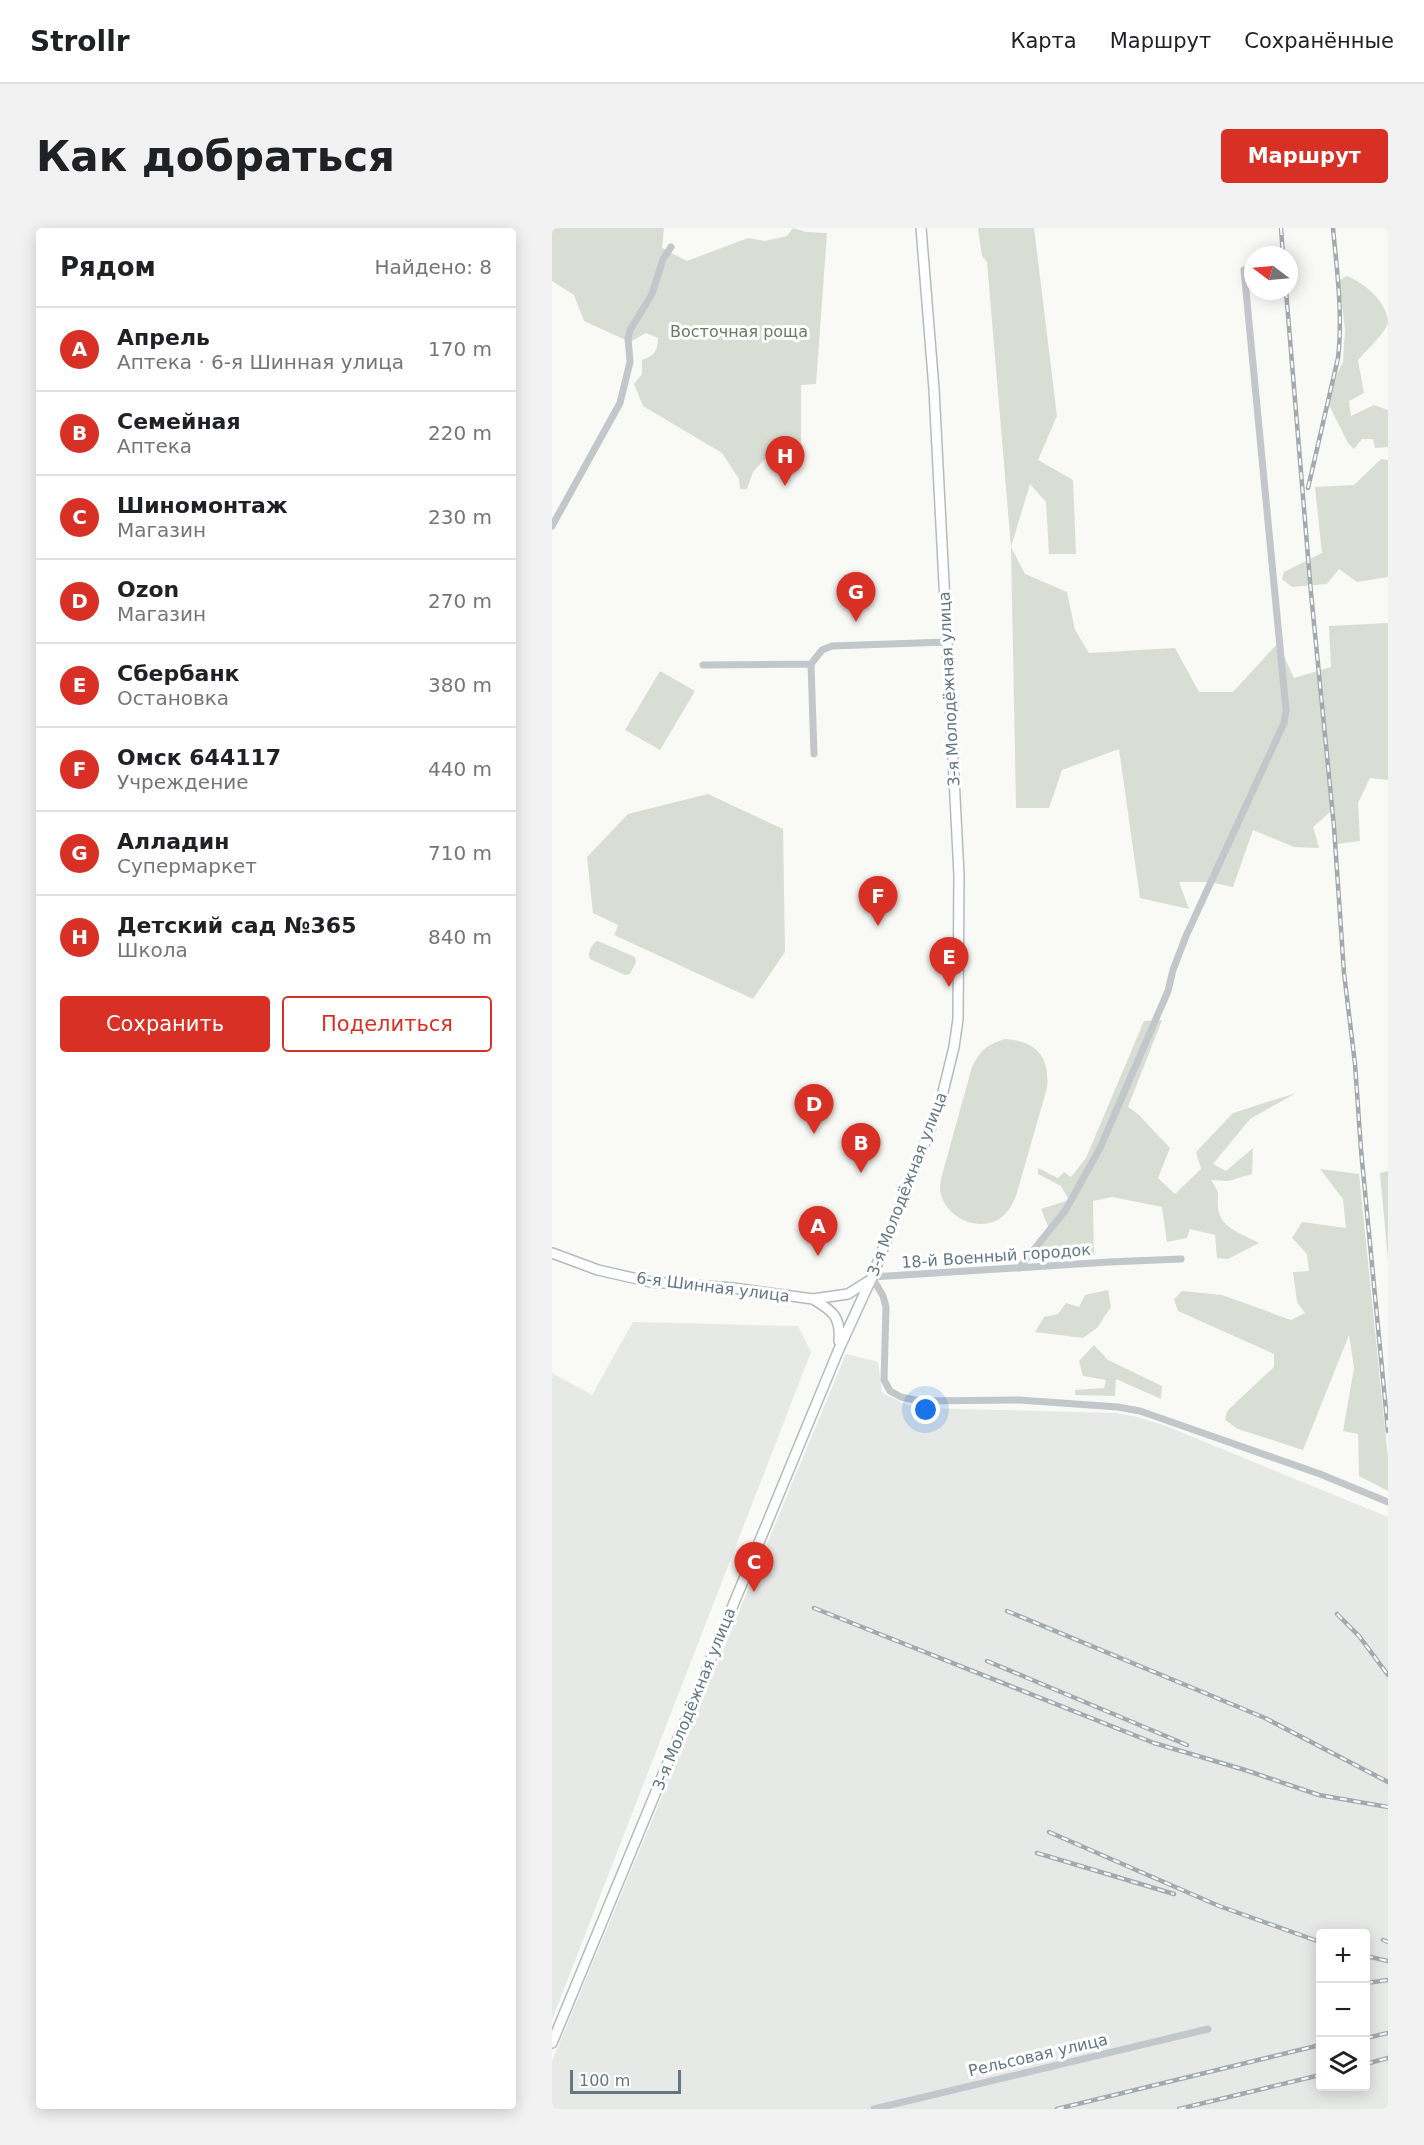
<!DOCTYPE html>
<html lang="ru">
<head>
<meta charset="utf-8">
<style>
	:root { --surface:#fff; --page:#f2f2f2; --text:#202124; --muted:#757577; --line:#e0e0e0; --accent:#d93025 }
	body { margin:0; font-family:"DejaVu Sans",sans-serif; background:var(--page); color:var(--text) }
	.controls { position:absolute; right:18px; bottom:18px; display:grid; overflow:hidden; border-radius:6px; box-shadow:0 3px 15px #0003 }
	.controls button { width:54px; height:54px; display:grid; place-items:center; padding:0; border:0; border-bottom:2px solid var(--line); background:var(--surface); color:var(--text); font:30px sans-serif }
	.compass { position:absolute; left:692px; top:18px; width:54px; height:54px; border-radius:50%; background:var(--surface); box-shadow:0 3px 15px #0003; rotate:286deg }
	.scale { position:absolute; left:18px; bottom:15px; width:111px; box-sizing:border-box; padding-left:6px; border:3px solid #637782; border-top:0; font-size:16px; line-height:21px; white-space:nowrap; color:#637782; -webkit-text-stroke:4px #fff; paint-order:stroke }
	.you { position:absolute; left:374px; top:1182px; width:21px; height:21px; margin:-15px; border:4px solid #fff; border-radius:50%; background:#1a73e8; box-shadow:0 0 0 9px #1a73e833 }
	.badge { display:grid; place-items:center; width:39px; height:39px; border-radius:50%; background:var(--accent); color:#fff; font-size:20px; font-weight:700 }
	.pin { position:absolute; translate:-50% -50px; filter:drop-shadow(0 2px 3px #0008) }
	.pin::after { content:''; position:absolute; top:32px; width:21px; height:18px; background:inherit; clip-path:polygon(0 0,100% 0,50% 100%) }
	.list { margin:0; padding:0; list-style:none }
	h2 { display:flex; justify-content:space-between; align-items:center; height:78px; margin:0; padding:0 24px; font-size:26px }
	h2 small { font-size:20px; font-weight:400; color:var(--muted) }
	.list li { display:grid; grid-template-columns:39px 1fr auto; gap:18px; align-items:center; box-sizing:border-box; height:84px; padding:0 24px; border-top:2px solid var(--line) }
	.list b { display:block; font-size:22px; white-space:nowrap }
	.list p { margin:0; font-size:20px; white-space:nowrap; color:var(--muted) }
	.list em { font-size:20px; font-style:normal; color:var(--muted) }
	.actions { display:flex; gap:12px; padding:18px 24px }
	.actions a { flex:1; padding:14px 0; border:2px solid var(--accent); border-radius:6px; text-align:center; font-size:21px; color:var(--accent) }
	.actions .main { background:var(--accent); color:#fff }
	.icon { flex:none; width:33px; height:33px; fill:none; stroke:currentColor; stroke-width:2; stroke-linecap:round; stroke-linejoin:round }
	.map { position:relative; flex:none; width:836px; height:1881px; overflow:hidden; border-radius:6px }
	header { display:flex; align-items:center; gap:36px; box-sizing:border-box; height:84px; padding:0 30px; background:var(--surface); border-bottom:2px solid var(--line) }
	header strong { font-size:28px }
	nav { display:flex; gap:33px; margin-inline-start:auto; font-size:21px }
	.intro { display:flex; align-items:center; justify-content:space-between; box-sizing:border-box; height:144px; padding:0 36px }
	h1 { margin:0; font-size:42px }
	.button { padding:15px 27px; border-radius:6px; background:var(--accent); color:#fff; font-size:21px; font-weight:700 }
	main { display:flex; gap:36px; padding:0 36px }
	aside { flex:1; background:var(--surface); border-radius:6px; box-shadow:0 3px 15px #0003 }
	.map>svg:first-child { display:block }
	.built { fill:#e7e9e7; fill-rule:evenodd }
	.green { fill:#d9ded5 }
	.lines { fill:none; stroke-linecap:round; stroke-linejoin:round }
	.secondary-casing { stroke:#b4bbbf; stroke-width:12 }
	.minor { stroke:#c2c7cb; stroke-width:7 }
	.secondary { stroke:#fff; stroke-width:9 }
	.rail-casing { stroke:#a1aaaf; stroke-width:4.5 }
	.rail { stroke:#fff; stroke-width:2; stroke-dasharray:7; stroke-linecap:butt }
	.labels { text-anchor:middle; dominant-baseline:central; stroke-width:6; stroke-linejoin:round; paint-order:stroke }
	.park-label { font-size:16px; fill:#687a62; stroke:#fff }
	.street-label { font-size:16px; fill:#637782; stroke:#fff }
</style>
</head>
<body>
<header>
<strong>Strollr</strong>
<nav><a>Карта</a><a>Маршрут</a><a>Сохранённые</a></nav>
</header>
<div class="intro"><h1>Как добраться</h1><a class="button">Маршрут</a></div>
<main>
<aside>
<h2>Рядом<small>Найдено: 8</small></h2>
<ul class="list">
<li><span class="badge">A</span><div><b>Апрель</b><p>Аптека · 6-я Шинная улица</p></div><em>170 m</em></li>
<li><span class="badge">B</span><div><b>Семейная</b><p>Аптека</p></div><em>220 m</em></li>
<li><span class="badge">C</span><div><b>Шиномонтаж</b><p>Магазин</p></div><em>230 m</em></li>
<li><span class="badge">D</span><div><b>Ozon</b><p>Магазин</p></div><em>270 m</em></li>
<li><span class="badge">E</span><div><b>Сбербанк</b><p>Остановка</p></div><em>380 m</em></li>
<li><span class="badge">F</span><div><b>Омск 644117</b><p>Учреждение</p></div><em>440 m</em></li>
<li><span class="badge">G</span><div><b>Алладин</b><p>Супермаркет</p></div><em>710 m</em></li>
<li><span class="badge">H</span><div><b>Детский сад №365</b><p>Школа</p></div><em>840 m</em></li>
</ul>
<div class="actions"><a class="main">Сохранить</a><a>Поделиться</a></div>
</aside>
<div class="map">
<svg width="836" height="1881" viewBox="0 0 836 1881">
	<rect width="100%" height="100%" fill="#f9f9f6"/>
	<path class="built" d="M81,1094L246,1098L259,1124L0,1792V1145L40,1167Z
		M294,1126L326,1134L330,1165L355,1177L373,1180L564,1185L585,1189L614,1198L836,1289V1881H0V1833ZM768,1706H814V1858H768Z"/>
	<path class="green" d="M0,0H112L110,20L135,33L196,10L213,13L235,8L241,0L254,4L275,5L264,156L249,157V221L220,223L201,244L195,261H188L187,251L170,225L91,178L82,156L90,146V132C102,128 106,123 106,110L94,105L78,114L32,93L22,67L0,53Z
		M426,0H482L505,188L486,232L521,252L524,326H497L494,274L478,256L459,319L473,346L515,364L523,402L537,425L623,420L647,464H681L726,415L742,450L779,439L777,398L836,395V552L818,550L806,575L808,613L785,616L783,589L778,584L761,599L767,620L742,619L701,602L681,659L657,654H627L637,681L588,670L567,521L510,542L497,580H464L459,319L435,34L430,28Z
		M795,48C811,54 836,74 836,95C833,105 814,123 806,132L812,165L797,173L799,188L822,177L836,182V219L823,220L821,211H810L802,221L796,215L777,177L783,150L791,134L793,102L787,52Z
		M829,231L836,232V349L805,354L787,341L775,356L740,359L730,351L732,344L770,325L763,259L802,257Z
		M108,443L143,463L108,522L73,502Z
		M156,566L231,601L233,724L201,771L62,707L66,697L41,685L35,629L76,586Z
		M46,713L83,729L84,734L78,746L73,747L38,731C35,725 40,715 46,713Z
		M610,792L576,879L586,886L618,920L606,950L623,966L649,941L644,924L681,885L744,865L698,891L661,936L674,943L701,920L700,946L676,953L659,952C669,967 665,963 666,979C667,1000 691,1006 707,1015L676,1031L665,1030L663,1007L638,1001L635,1010L615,1014L610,979L560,969L541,973L542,1027L512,1032L498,1018L492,1033L471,1027L498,1003L489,981L517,972L509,958L486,946V940L506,950L512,944L519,949L534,930L592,793Z
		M453,811C485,813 498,829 495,860L464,968C460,977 456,985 447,991C424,1005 391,988 388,961C388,957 389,951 390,947L420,839C429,821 435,817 453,811Z
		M768,941L807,946L836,1230V1263L807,1248L806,1206L791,1203L802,1140L797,1107L751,1222L686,1201L673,1192L675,1183L722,1139V1126L626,1083L622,1071L630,1063L670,1067L739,1092L753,1085L745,1074L741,1044L757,1043L755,1026L740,1010L750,994L794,1000L791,971Z
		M836,943V1032L828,945Z
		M556,1062L559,1079L545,1100L531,1110L483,1104L492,1089L506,1086L514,1075L527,1079L533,1067Z
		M542,1117L556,1132L610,1158L609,1171L564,1151L563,1168L523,1167V1162L552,1160L554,1152L531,1148L527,1133Z"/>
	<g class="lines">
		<g class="secondary-casing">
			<path id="secondary" d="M0,1025L46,1042L99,1054L181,1060L261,1071L296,1066L315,1054
				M261,1071C281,1083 289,1089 287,1113
				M0,1815L287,1121L320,1049L388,876L402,819L406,791L407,647L382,161L369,0"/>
		</g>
		<path class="minor" d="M0,298L68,175L78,134L76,110L78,102L100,66L111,31L119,19
			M151,437L259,436
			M262,526L259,436L270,422L280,418L395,414
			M467,1040L513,983L548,920L616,763L621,742L634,708L732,495L734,482L692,42
			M320,1049L331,1068L334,1079L332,1152L338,1163L349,1169L367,1173L467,1172L566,1179L588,1183L768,1246L836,1274
			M320,1049L557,1034L629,1031
			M322,1881L656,1801"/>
		<use href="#secondary" class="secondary"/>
		<g class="rail-casing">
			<path id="rail" d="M729,0L731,27
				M734,63L759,365L782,599L792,745L803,836L809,922L836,1203
				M756,260L786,130C791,87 785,43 781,0
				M262,1380L602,1515L693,1542L767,1567L836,1579
				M455,1383L713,1490L836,1554
				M785,1386L807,1408L836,1447
				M435,1433L635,1517
				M497,1604L667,1678L768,1714
				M485,1625L622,1666
				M831,1712L836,1714
				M814,1728L836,1733
				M814,1755L836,1752
				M814,1810L836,1805
				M814,1836L836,1830
				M505,1881L768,1817
				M627,1881L768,1847"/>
		</g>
		<use href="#rail" class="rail"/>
	</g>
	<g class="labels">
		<g class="park-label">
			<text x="187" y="103">Восточная роща</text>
		</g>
		<g class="street-label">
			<text transform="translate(397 461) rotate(-93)">3-я Молодёжная улица</text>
			<text transform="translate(355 956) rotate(-69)">3-я Молодёжная улица</text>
			<text transform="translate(444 1028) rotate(-4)">18-й Военный городок</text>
			<text transform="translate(161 1059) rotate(7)">6-я Шинная улица</text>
			<text transform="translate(142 1471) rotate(-68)">3-я Молодёжная улица</text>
			<text transform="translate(486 1827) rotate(-13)">Рельсовая улица</text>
		</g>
	</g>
</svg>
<div class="controls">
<button>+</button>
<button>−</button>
<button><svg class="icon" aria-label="layers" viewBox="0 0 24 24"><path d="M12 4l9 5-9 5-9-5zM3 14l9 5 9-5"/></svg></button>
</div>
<svg class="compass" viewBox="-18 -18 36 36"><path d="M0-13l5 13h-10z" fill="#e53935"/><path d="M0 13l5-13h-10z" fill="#757577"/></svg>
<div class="scale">100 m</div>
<div class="you"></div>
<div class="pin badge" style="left:266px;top:1028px">A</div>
<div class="pin badge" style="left:309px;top:945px">B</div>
<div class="pin badge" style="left:202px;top:1364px">C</div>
<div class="pin badge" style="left:262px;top:906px">D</div>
<div class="pin badge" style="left:397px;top:759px">E</div>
<div class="pin badge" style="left:326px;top:698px">F</div>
<div class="pin badge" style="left:304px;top:394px">G</div>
<div class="pin badge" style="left:233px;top:258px">H</div>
</div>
</main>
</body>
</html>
